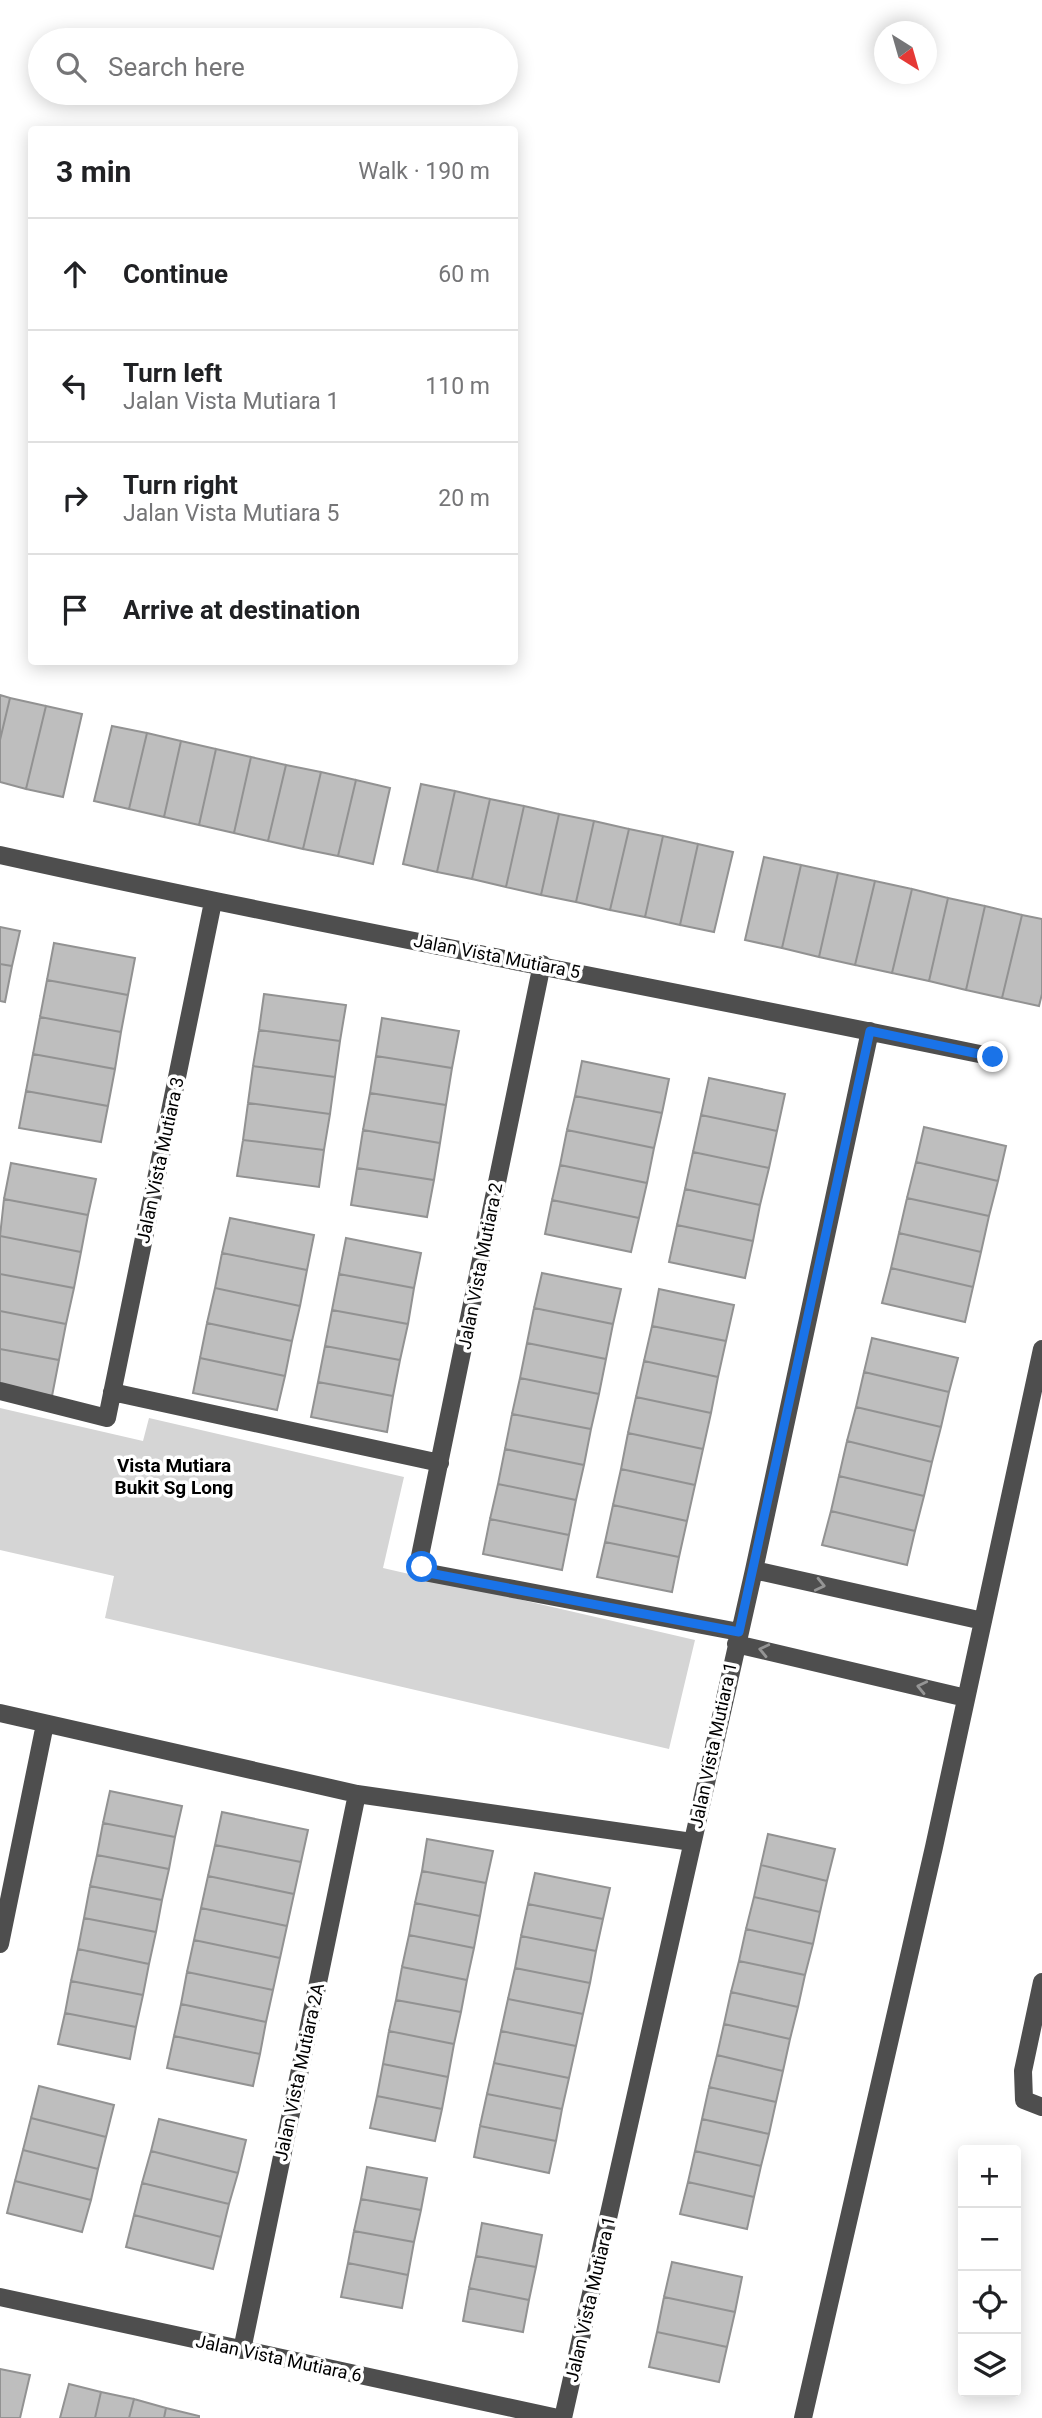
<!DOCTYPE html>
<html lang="en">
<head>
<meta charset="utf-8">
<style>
	:root { --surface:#fff; --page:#f2f2f2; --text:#202124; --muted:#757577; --line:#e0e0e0 }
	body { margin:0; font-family:Roboto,sans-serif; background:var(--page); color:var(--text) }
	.controls { position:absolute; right:21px; bottom:21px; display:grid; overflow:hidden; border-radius:7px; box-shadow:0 4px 18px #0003 }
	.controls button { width:63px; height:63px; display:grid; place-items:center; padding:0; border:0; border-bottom:2px solid var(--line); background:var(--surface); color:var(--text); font:35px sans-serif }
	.compass { position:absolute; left:874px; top:21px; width:63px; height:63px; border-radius:50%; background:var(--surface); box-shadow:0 4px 18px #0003; rotate:143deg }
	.stop { position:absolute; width:21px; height:21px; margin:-16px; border:5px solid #1a73e8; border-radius:50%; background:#fff }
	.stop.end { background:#1a73e8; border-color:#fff; box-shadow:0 2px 7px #0008 }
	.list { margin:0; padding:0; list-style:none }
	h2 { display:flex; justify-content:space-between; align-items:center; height:91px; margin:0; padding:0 28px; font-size:30px }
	h2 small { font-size:23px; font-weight:400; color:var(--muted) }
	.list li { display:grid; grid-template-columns:46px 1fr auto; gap:21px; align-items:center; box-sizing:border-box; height:112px; padding:0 28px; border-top:2px solid var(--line) }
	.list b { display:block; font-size:26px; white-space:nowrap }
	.list p { margin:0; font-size:23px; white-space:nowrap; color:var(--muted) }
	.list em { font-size:23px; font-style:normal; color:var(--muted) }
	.icon { flex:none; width:38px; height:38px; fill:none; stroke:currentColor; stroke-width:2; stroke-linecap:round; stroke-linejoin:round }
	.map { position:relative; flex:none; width:1042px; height:2418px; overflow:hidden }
	.search { position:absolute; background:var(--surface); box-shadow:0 4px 18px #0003; left:28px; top:28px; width:490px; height:77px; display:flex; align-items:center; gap:18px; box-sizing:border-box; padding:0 24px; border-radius:38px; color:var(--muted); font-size:26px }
	.panel { position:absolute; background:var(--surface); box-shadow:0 4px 18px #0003; left:28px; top:126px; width:490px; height:539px; border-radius:7px }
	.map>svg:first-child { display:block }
	.green { fill:#d5d5d5 }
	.building { fill:#bebebe; stroke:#929292; stroke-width:2 }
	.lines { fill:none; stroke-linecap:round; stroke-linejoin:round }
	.minor { stroke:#4e4e4e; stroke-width:18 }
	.oneway { stroke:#959595 }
	.route { stroke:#1a73e8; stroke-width:9 }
	.labels { text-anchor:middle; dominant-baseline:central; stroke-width:7; stroke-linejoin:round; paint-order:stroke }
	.street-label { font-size:18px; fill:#000; stroke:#fff }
	.neighbourhood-label { font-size:19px; font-weight:bold; fill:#000; stroke:#fff }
</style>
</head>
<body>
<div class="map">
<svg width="1042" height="2418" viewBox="0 0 1042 2418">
	<rect width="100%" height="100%" fill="#fff"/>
	<path class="green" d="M0,1408L143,1441L149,1418L404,1477L383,1568L695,1640L669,1749L105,1618L114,1576L0,1550Z"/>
	<path class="building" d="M0,695L10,698L0,740Z
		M10,698L46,706L26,789L0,782V740Z
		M46,706L82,714L63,797L26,789Z
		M112,726L147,733L129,809L94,801Z
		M147,733L181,741L164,817L129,809Z
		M181,741L216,749L199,825L164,817Z
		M216,749L251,757L234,833L199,825Z
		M251,757L286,765L268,841L234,833Z
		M286,765L321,772L303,849L268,841Z
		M321,772L356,780L338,856L303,849Z
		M356,780L390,788L373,864L338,856Z
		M421,784L455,791L437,872L403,864Z
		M455,791L490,799L472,879L437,872Z
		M490,799L524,806L506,887L472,879Z
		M524,806L559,814L541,895L506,887Z
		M559,814L594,821L576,902L541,895Z
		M594,821L629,829L610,910L576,902Z
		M629,829L663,836L645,917L610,910Z
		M663,836L698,844L680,925L645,917Z
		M698,844L733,852L714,932L680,925Z
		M764,857L801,865L782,948L745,940Z
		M801,865L838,873L819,957L782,948Z
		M838,873L875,881L855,965L819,957Z
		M875,881L912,889L892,973L855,965Z
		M912,889L948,898L929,981L892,973Z
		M948,898L985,906L966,990L929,981Z
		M985,906L1022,915L1002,998L966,990Z
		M1022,915L1042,919V994L1039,1006L1002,998Z
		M0,927L20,931L12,966L0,964Z
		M54,943L135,958L128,995L47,980Z
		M0,964L12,966L5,1002L0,1001Z
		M47,980L128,995L121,1032L40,1017Z
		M264,994L346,1005L340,1041L259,1030Z
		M40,1017L121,1032L115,1069L33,1054Z
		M382,1018L459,1031L452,1068L376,1056Z
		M259,1030L340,1041L335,1077L253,1066Z
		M33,1054L115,1069L108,1106L26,1091Z
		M376,1056L452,1068L446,1105L370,1093Z
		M582,1061L669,1079L662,1113L575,1096Z
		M253,1066L335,1077L330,1114L248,1103Z
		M709,1078L785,1094L777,1131L701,1115Z
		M26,1091L108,1106L101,1142L19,1128Z
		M370,1093L446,1105L440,1143L363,1130Z
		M575,1096L662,1113L654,1148L567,1130Z
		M248,1103L330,1114L324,1150L243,1140Z
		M701,1115L777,1131L769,1168L693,1152Z
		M924,1127L1006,1146L998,1181L916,1162Z
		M363,1130L440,1143L434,1180L357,1168Z
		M567,1130L654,1148L647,1183L560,1165Z
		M243,1140L324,1150L319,1187L237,1176Z
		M693,1152L769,1168L760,1205L685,1189Z
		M916,1162L998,1181L989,1216L907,1198Z
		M11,1163L96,1179L88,1215L4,1199Z
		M560,1165L647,1183L639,1218L552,1200Z
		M357,1168L434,1180L427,1217L351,1205Z
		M685,1189L760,1205L753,1241L677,1225Z
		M907,1198L989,1216L981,1252L899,1233Z
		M4,1199L88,1215L81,1252L0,1236Z
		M552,1200L639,1218L631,1252L545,1234Z
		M230,1218L314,1235L307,1270L222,1253Z
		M677,1225L753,1241L745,1278L669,1262Z
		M899,1233L981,1252L973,1287L891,1268Z
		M0,1236L81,1252L74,1288L0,1274Z
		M346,1238L421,1253L414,1288L339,1274Z
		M222,1253L307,1270L300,1306L215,1288Z
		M891,1268L973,1287L965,1322L882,1303Z
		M542,1273L621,1289L613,1324L534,1308Z
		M0,1274L74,1288L66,1324L0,1311Z
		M339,1274L414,1288L408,1324L332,1310Z
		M215,1288L300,1306L292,1341L207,1323Z
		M659,1289L734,1305L726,1341L652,1326Z
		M534,1308L613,1324L606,1359L527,1343Z
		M332,1310L408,1324L400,1360L325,1346Z
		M0,1311L66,1324L59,1360L0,1349Z
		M207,1323L292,1341L285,1376L200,1358Z
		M652,1326L726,1341L718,1377L644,1361Z
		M872,1338L958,1358L949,1392L864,1372Z
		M527,1343L606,1359L599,1394L520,1378Z
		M325,1346L400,1360L393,1396L318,1382Z
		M0,1349L59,1360L52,1396L0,1386Z
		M200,1358L285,1376L277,1410L193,1393Z
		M644,1361L718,1377L711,1413L636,1397Z
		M864,1372L949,1392L941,1427L856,1407Z
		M520,1378L599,1394L591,1429L512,1414Z
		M318,1382L393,1396L387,1432L311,1417Z
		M636,1397L711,1413L703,1449L628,1433Z
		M856,1407L941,1427L932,1462L847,1441Z
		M512,1414L591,1429L584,1465L505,1449Z
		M628,1433L703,1449L695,1485L621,1469Z
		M847,1441L932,1462L924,1496L839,1476Z
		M505,1449L584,1465L576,1500L498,1484Z
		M621,1469L695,1485L687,1521L613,1505Z
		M839,1476L924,1496L915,1531L831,1511Z
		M498,1484L576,1500L569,1535L490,1519Z
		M613,1505L687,1521L679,1557L605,1542Z
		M831,1511L915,1531L907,1565L822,1545Z
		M490,1519L569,1535L562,1570L483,1554Z
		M605,1542L679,1557L672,1592L597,1577Z
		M110,1791L182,1806L175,1837L103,1823Z
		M222,1812L308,1830L301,1862L215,1845Z
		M103,1823L175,1837L169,1869L97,1855Z
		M768,1834L835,1849L827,1881L761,1865Z
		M427,1839L493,1851L486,1883L422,1871Z
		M215,1845L301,1862L294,1894L208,1876Z
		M97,1855L169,1869L162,1900L90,1886Z
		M761,1865L827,1881L820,1912L754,1897Z
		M422,1871L486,1883L480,1916L415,1903Z
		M535,1873L610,1888L603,1919L528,1904Z
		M208,1876L294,1894L287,1926L201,1908Z
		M90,1886L162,1900L156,1932L84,1918Z
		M754,1897L820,1912L813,1944L746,1929Z
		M415,1903L480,1916L474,1948L409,1935Z
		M528,1904L603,1919L596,1951L521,1936Z
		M201,1908L287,1926L280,1958L194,1940Z
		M84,1918L156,1932L149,1964L78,1949Z
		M746,1929L813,1944L805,1975L739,1961Z
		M409,1935L474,1948L467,1980L402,1967Z
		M521,1936L596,1951L590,1983L515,1968Z
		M194,1940L280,1958L273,1990L187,1972Z
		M78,1949L149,1964L143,1995L71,1981Z
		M739,1961L805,1975L798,2007L731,1992Z
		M402,1967L467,1980L461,2012L396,2000Z
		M515,1968L590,1983L583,2014L508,1999Z
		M187,1972L273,1990L266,2022L181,2004Z
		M71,1981L143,1995L136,2027L65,2013Z
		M731,1992L798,2007L790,2039L724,2024Z
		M508,1999L583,2014L576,2046L501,2031Z
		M396,2000L461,2012L454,2044L389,2031Z
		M181,2004L266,2022L260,2054L174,2036Z
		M65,2013L136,2027L130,2059L58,2044Z
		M724,2024L790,2039L783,2071L717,2055Z
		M389,2031L454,2044L448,2077L383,2064Z
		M501,2031L576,2046L569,2078L494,2063Z
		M174,2036L260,2054L253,2086L167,2068Z
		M717,2055L783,2071L776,2102L709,2087Z
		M494,2063L569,2078L562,2109L487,2094Z
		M383,2064L448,2077L442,2109L377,2096Z
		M39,2086L114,2105L106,2137L31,2118Z
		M709,2087L776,2102L769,2134L702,2119Z
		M487,2094L562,2109L556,2141L480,2126Z
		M377,2096L442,2109L435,2141L370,2128Z
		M31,2118L106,2137L98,2169L23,2150Z
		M159,2119L246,2140L238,2173L151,2151Z
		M702,2119L769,2134L761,2166L695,2151Z
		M480,2126L556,2141L549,2173L474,2157Z
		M23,2150L98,2169L91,2200L15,2181Z
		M151,2151L238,2173L229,2204L142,2183Z
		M695,2151L761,2166L754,2197L688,2182Z
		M367,2167L427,2178L421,2210L361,2199Z
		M15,2181L91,2200L82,2232L7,2213Z
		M688,2182L754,2197L747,2229L680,2214Z
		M142,2183L229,2204L221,2237L134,2215Z
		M361,2199L421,2210L414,2242L354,2231Z
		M134,2215L221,2237L213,2269L126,2247Z
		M482,2223L542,2235L536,2267L476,2256Z
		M354,2231L414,2242L408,2275L348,2263Z
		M476,2256L536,2267L529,2300L469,2288Z
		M672,2262L742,2277L735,2312L664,2297Z
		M348,2263L408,2275L402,2308L341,2297Z
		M469,2288L529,2300L523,2332L463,2321Z
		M664,2297L735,2312L727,2347L657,2332Z
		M657,2332L727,2347L719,2382L649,2367Z
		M0,2369L30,2375L20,2418H0Z
		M69,2384L101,2392L95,2418H60Z
		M101,2392L134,2399L129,2418H95Z
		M134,2399L166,2408L164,2418H129Z
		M166,2408L199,2416V2418H164Z"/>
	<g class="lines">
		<path class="minor" d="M0,855C330,928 663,988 994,1057
			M542,964L420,1556L422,1567L429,1573L739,1632
			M0,1391L107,1418L213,902
			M112,1392L440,1463
			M754,1570L983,1621
			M736,1644L966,1698
			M0,1713L357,1794L692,1842
			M0,1944L45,1724
			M1042,1982L1023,2071L1024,2100L1042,2107
			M0,2297L558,2418
			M242,2350L357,1794
			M563,2418L754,1570L870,1031
			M803,2418L934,1847L1042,1349"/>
	</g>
	<defs><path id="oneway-chevron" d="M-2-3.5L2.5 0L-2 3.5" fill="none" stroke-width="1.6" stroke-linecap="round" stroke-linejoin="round" transform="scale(1.75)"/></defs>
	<g class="oneway">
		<use href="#oneway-chevron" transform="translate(820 1585) rotate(13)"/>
		<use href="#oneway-chevron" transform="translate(764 1650) rotate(-167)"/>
		<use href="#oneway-chevron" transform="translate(922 1687) rotate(-167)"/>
	</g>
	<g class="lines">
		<path class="route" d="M422,1567L429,1573L739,1632L870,1031L993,1057"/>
	</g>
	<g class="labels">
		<g class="street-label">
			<text transform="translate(497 956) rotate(11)">Jalan Vista Mutiara 5</text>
			<text transform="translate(160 1160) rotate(-78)">Jalan Vista Mutiara 3</text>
			<text transform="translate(480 1266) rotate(-79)">Jalan Vista Mutiara 2</text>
			<text transform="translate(713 1745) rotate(-78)">Jalan Vista Mutiara 1</text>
			<text transform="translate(299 2072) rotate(-78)">Jalan Vista Mutiara 2A</text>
			<text transform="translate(590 2299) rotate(-77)">Jalan Vista Mutiara 1</text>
			<text transform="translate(279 2358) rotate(12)">Jalan Vista Mutiara 6</text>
		</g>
		<g class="neighbourhood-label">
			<text x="174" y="1465">Vista Mutiara<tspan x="174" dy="22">Bukit Sg Long</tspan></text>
		</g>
	</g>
</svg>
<div class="controls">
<button>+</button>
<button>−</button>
<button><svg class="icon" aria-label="locate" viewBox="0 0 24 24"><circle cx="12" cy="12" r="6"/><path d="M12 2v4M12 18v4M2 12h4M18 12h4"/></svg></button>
<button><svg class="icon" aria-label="layers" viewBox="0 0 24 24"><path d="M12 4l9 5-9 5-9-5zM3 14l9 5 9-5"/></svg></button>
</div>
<svg class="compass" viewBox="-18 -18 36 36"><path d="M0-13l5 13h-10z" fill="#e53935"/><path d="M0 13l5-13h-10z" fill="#757577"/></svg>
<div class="stop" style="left:422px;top:1567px"></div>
<div class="stop end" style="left:993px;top:1057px"></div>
<div class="search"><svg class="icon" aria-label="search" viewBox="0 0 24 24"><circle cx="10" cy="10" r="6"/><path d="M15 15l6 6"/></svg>Search here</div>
<section class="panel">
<h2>3 min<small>Walk · 190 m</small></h2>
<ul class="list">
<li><svg class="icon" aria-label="ahead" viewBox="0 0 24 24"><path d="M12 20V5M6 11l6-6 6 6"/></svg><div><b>Continue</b></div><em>60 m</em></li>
<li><svg class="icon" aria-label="left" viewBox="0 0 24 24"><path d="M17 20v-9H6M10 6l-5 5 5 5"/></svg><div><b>Turn left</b><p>Jalan Vista Mutiara 1</p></div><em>110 m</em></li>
<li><svg class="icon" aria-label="right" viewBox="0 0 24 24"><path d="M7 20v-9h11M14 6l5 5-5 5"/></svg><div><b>Turn right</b><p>Jalan Vista Mutiara 5</p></div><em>20 m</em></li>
<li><svg class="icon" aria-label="arrive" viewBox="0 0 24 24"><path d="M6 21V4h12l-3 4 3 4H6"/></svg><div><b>Arrive at destination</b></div></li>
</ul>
</section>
</div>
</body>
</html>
